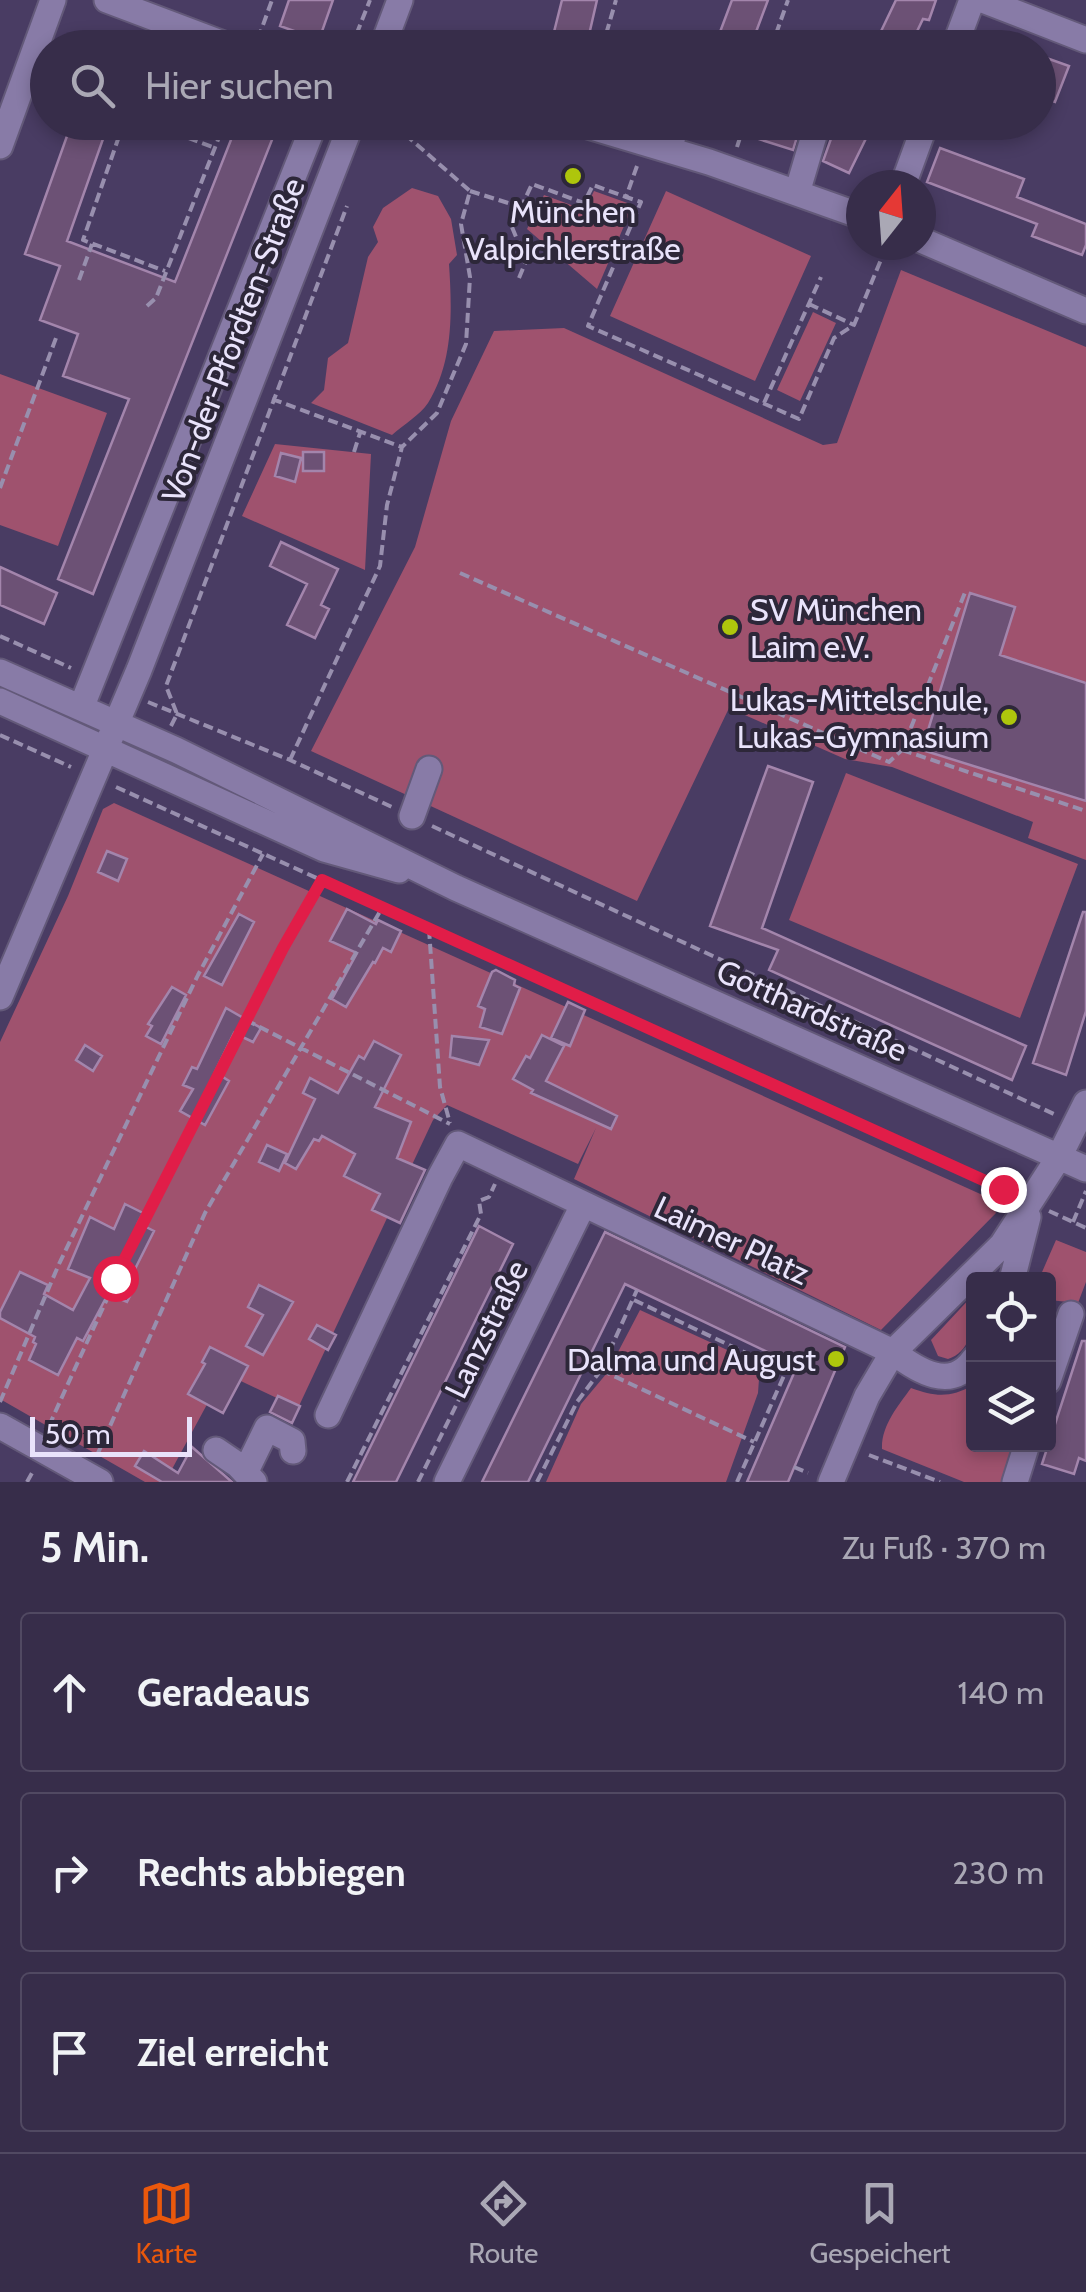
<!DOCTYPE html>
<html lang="de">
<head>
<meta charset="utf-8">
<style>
	:root { --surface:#372d4a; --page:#423954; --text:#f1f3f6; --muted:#aaa8b5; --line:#514962; --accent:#ea580c }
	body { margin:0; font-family:Cabin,sans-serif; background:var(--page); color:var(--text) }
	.controls { position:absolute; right:30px; bottom:30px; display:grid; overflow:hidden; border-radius:10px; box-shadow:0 5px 15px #0003 }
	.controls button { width:90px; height:90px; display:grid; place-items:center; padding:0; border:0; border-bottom:2px solid var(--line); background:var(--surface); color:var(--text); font:50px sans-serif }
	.compass { position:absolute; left:846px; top:170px; width:90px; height:90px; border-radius:50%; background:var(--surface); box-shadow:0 5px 15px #0003; rotate:17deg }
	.scale { position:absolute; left:30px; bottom:25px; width:162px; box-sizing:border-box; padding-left:10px; border:5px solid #e9e3fb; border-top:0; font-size:28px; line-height:35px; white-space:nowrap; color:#e9e3fb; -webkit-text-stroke:8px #2d2739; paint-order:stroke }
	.stop { position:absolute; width:30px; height:30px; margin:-22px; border:8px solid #e11d48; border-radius:50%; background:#fff }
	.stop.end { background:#e11d48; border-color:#fff; box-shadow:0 2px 10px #0008 }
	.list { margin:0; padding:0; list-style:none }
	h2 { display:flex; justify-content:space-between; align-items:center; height:130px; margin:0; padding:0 40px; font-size:42px }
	h2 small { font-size:32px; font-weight:400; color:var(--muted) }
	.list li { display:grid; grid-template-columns:65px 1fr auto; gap:30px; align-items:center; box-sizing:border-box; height:160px; margin:0 20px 20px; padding:0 20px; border:2px solid var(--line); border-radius:10px }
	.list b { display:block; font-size:38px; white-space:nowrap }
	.list em { font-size:32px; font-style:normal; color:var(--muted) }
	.icon { flex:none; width:55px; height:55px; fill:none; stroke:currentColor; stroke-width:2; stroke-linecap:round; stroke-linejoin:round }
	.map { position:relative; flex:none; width:1086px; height:1482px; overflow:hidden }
	.search { position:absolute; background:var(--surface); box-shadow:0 5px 15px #0003; left:30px; right:30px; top:30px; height:110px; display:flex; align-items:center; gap:25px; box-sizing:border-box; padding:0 35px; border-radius:55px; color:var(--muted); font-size:38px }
	.sheet { height:670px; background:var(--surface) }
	nav { display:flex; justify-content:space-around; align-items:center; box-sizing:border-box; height:140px; border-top:2px solid var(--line); background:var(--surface); font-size:28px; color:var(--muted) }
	nav a { display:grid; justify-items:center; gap:5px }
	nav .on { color:var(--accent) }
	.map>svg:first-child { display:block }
	.green { fill:#9f526e }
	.building { fill:#6c5175; stroke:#a385ac; stroke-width:2.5 }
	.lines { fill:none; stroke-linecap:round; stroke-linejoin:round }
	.minor-casing { stroke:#635979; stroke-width:29 }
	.path { stroke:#988fae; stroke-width:4; stroke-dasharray:10 5; stroke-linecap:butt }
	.minor { stroke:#887ba7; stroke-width:25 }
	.route { stroke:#e11d48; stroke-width:12 }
	.poi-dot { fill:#aec60c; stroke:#2d2739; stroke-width:4 }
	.labels { text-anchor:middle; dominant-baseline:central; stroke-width:8; stroke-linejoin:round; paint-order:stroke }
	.poi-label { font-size:32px; fill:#e9e3fb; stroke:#2d2739; text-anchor:end }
	.street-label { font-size:32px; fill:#e9e3fb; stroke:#2d2739 }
</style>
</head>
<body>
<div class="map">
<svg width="1086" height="1482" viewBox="0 0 1086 1482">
	<rect width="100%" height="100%" fill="#493c63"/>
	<path class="green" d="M412,188L438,196L451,219L457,255L449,264C452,310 454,361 428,403C420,415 403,425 392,435L311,403L324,390L328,358L348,343L368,257L378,242L373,227L383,208Z
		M594,191L633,205L597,289L527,229L544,195L585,210Z
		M666,191L811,256L755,381L610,316Z
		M901,270L1086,347V860L1028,838L1033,822L892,767L845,759L729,708L637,901L311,751L415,547L451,421L494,331L564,328L823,445L837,443Z
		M813,312L836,323L800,401L777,390Z
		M0,374L107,413L58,546L0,525Z
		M275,444L371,454L365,570L242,516Z
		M846,773L1078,864L1020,1018L789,920Z
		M114,803L987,1197L996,1213L881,1330L574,1179L596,1128L578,1164L447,1105L433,1120L298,1408L224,1373L165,1482H145L0,1399V1042L68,896L103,809Z
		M1056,1240L1086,1252V1282L1078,1303L1049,1300L1048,1280L1039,1279Z
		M973,1295C974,1318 974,1351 948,1359L938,1356L931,1340Z
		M640,1310L760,1365L758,1393L726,1482H546L581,1404L607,1373Z
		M973,1385L974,1444L1017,1445L1003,1482H964L882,1449C881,1426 898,1406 911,1388C935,1397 951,1398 973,1385Z"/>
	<path class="building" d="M289,0H333L319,40L280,26Z
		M562,0H597L586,48H550Z
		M732,0H768L750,48H714Z
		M896,0H936L929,20L923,19L909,48H873Z
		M1038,55L1069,66L1055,102L1038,96Z
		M72,122H109L67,241L175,282L238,122H279L93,594L58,579L129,399L63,376L78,334L40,320L60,266L25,254Z
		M719,122H785L800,127L793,150L718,126Z
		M837,122H874L849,173L823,161Z
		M940,148L1024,179L1017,197L1086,224V245L1082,255L1032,236L1037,224L927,182Z
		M303,452H324V471H303Z
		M281,453L301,458L295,482L275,476Z
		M281,542L338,569L321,605L329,609L315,638L287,625L307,584L270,566Z
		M0,567L57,593L44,624L0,605Z
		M970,593L1015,607L1000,655L1086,683V801L922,750Z
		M768,766L813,782L762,928L1026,1046L1012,1080L769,970L778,950L710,926Z
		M107,851L127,859L118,881L98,872Z
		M347,909L376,924L378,920L401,931L391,952L383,948L375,963L373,962L346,1007L332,999L357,953L330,941Z
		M1083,912H1086V1011L1066,1075L1033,1063Z
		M239,914L254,922L222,985L204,976Z
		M496,970L515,980L514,985L520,988L502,1034L480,1027L485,1009L478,1006L492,972Z
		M172,987L186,995L161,1044L146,1036L152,1026L148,1024Z
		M568,1002L585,1010L570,1046L551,1038Z
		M226,1008L261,1028L253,1042L234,1033L215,1072L229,1081L205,1125L180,1111L193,1089L183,1085L192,1067L197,1069Z
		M542,1035L564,1046L546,1081L617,1116L611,1129L531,1093L533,1090L513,1079L526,1056L530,1058Z
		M452,1036L489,1040L479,1065L450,1057Z
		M374,1041L401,1055L375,1107L411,1122L397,1158L425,1170L400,1223L372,1210L380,1194L344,1176L355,1154L322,1136L319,1141L314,1139L296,1169L285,1163L315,1099L303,1093L310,1078L338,1093L359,1056L364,1059Z
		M85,1045L102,1056L93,1071L76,1060Z
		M267,1145L287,1154L279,1171L259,1162Z
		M125,1204L143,1213L138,1223L154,1231L129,1281L136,1284L127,1302L108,1294L83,1341L77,1338L58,1375L29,1360L36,1344L33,1342L35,1337L0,1318V1312L20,1272L48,1285L44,1294L73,1310L90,1278L68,1269L90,1217L114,1229Z
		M479,1226L513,1244L479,1313L396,1482H353Z
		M605,1232L845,1347L788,1482H747L797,1366L625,1284L528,1482H482Z
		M259,1285L293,1302L263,1355L246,1346L263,1315L248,1307Z
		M317,1325L336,1335L328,1350L309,1339Z
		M1082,1341H1086V1461L1079,1458L1074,1474L1042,1464Z
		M210,1347L248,1366L223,1413L188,1394L205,1364L202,1362Z
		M278,1396L300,1406L292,1423L270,1412Z
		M192,1447L232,1482H162L135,1466L144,1451L178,1473Z"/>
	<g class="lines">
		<g class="minor-casing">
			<path id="minor" d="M107,0L234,48
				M983,0L1086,40
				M382,48L400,0
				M954,48L972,0
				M575,122L709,162L861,216
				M0,146L53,0
				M669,150L677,122
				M903,185L926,122
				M797,193L818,122
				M921,240L1086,311
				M0,672L176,750L456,888L1086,1169
				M0,701L324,849L399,870
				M81,708L315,122
				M412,816L429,769
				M0,997L139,670L352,122
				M1012,1280L1028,1217
				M1048,1381L1071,1314
				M328,1415L440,1177L458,1144L893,1352C918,1371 951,1392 974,1359
				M0,1426L100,1482
				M216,1450L238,1465L254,1482
				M246,1471L267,1428L292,1441L293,1451
				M447,1482L583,1205
				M831,1482L867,1396L893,1352L1002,1245L1059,1157L1086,1103
				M1015,1482L1027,1444"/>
		</g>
		<path class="path" d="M258,39L272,0
			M351,48L370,0
			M602,48L616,0
			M771,48L788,0
			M124,122L83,240L165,271
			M146,122L215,148
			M737,147L745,122
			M637,166L626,197L641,202L588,326L799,419L834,338L854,325L887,245
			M470,191L521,207
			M519,278L526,261L512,227L532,184L584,203L593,185L626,197
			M79,280L92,244
			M809,304L854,325
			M147,306L156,298L225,122
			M272,399L402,447
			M764,403L821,277
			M354,452L360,433
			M0,488L56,338
			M460,573L889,762L902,750L966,590
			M0,636L71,668
			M148,702L290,760L392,807
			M171,726L177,714L166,686L347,206
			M0,735L71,767
			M902,750L1086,811
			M290,760L380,566L387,505L402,447L437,413L466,344L470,277L461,224L470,191L391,122
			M116,787L1009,1192
			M432,826L1054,1114
			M429,929L440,1087L450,1123
			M246,1020L450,1124
			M1049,1211L1086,1228
			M1073,1222L1086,1191
			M634,1300L786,1372
			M601,1370L754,1442
			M0,1402L59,1264L198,975L263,854
			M49,1426C132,1240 222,1058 322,881
			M98,1453L205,1213L382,908
			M869,1455L940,1482
			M794,1467L808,1473
			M27,1482L32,1473
			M347,1482L481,1214L479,1201L489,1197L495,1184
			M418,1482L492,1333
			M537,1482L577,1402L601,1370L637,1290
			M737,1482L790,1362"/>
		<use href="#minor" class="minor"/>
	</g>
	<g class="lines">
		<path class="route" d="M115,1278L283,948L322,880L1003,1189"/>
	</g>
	<g class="poi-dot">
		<circle cx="573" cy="176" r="10"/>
		<circle cx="730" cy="627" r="10"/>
		<circle cx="1009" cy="717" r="10"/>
		<circle cx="836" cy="1359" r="10"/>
	</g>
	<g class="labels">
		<g class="poi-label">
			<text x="573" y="211" text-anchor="middle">München<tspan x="573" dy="37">Valpichlerstraße</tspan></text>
			<text x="750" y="609" text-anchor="start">SV München<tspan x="750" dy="37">Laim e.V.</tspan></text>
			<text x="989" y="699">Lukas-Mittelschule,<tspan x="989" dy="37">Lukas-Gymnasium</tspan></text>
			<text x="816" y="1359">Dalma und August</text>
		</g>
		<g class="street-label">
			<text transform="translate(233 340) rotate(-69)">Von-der-Pfordten-Straße</text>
			<text transform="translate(812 1010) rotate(24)">Gotthardstraße</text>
			<text transform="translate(732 1240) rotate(25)">Laimer Platz</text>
			<text transform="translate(486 1329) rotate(-64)">Lanzstraße</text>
		</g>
	</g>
</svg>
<div class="controls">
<button><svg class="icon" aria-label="locate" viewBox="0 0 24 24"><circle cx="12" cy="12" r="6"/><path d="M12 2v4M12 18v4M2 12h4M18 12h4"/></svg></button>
<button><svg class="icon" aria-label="layers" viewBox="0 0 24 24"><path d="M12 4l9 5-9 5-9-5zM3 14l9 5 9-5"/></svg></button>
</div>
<svg class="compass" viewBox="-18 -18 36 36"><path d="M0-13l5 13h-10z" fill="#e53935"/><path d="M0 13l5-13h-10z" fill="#aaa8b5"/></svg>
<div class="scale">50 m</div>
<div class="stop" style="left:115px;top:1278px"></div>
<div class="stop end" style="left:1003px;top:1189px"></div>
<div class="search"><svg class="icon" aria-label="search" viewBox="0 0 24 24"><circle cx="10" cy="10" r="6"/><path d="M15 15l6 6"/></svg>Hier suchen</div>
</div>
<section class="sheet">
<h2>5 Min.<small>Zu Fuß · 370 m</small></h2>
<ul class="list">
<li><svg class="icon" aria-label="ahead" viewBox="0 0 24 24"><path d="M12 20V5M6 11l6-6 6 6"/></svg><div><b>Geradeaus</b></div><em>140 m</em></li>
<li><svg class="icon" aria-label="right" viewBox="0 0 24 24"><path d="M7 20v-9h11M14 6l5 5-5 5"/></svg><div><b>Rechts abbiegen</b></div><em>230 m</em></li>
<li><svg class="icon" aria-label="arrive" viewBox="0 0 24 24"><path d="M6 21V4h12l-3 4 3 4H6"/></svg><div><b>Ziel erreicht</b></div></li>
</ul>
</section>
<nav>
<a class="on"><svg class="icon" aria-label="map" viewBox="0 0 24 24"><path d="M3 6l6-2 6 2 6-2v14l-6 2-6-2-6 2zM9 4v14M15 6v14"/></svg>Karte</a>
<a><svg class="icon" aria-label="directions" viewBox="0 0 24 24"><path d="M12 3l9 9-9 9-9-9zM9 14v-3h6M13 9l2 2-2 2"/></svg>Route</a>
<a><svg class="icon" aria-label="saved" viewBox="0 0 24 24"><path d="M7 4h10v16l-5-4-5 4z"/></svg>Gespeichert</a>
</nav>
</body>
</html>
